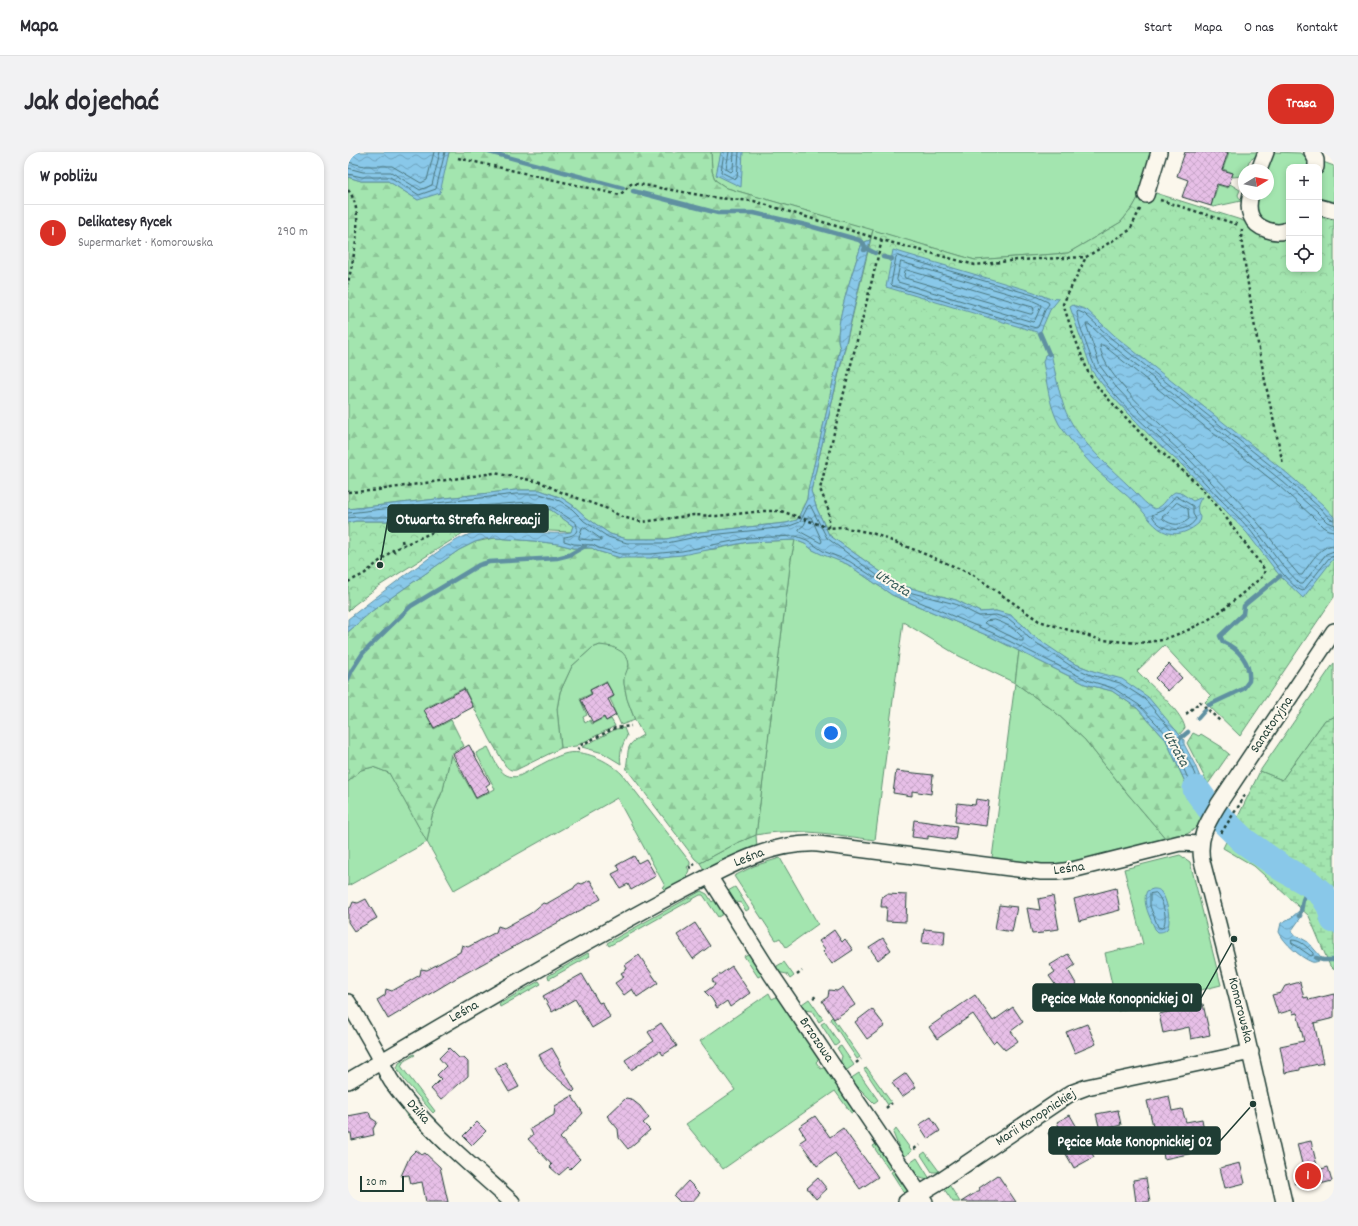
<!DOCTYPE html>
<html lang="pl">
<head>
<meta charset="utf-8">
<style>
	:root { --surface:#fff; --page:#f2f2f3; --text:#2b2b33; --muted:#7c7c81; --line:#e1e1e2; --accent:#d93025 }
	body { margin:0; font-family:Dekko,sans-serif; background:var(--page); color:var(--text) }
	.controls { position:absolute; right:12px; top:12px; display:grid; overflow:hidden; border-radius:8px; box-shadow:0 2px 6px #0003 }
	.controls button { width:36px; height:36px; display:grid; place-items:center; padding:0; border:0; border-bottom:1px solid var(--line); background:var(--surface); color:var(--text); font:20px sans-serif }
	.compass { position:absolute; left:890px; top:12px; width:36px; height:36px; border-radius:50%; background:var(--surface); box-shadow:0 2px 6px #0003; rotate:80deg }
	.scale { position:absolute; left:12px; bottom:10px; width:44px; box-sizing:border-box; padding-left:4px; border:2px solid #1f3d34; border-top:0; font-size:11px; line-height:14px; white-space:nowrap; color:#1f3d34; -webkit-text-stroke:3px #fbf7ec; paint-order:stroke }
	.you { position:absolute; left:483px; top:581px; width:14px; height:14px; margin:-10px; border:3px solid #fff; border-radius:50%; background:#1a73e8; box-shadow:0 0 0 6px #1a73e833 }
	.badge { display:grid; place-items:center; width:26px; height:26px; border-radius:50%; background:var(--accent); color:#fff; font-size:13px; font-weight:700 }
	.pin { position:absolute; translate:-50% -50%; border:2px solid #fff; box-shadow:0 1px 4px #0006 }
	.list { margin:0; padding:0; list-style:none }
	h2 { display:flex; justify-content:space-between; align-items:center; height:52px; margin:0; padding:0 16px; font-size:17px }
	h2 small { font-size:13px; font-weight:400; color:var(--muted) }
	.list li { display:grid; grid-template-columns:26px 1fr auto; gap:12px; align-items:center; box-sizing:border-box; height:56px; padding:0 16px; border-top:1px solid var(--line) }
	.list b { display:block; font-size:15px; white-space:nowrap }
	.list p { margin:0; font-size:13px; white-space:nowrap; color:var(--muted) }
	.list em { font-size:13px; font-style:normal; color:var(--muted) }
	.icon { flex:none; width:22px; height:22px; fill:none; stroke:currentColor; stroke-width:2; stroke-linecap:round; stroke-linejoin:round }
	.map { position:relative; flex:none; width:986px; height:1050px; overflow:hidden; border-radius:16px }
	header { display:flex; align-items:center; gap:24px; box-sizing:border-box; height:56px; padding:0 20px; background:var(--surface); border-bottom:1px solid var(--line) }
	header strong { font-size:19px }
	nav { display:flex; gap:22px; margin-inline-start:auto; font-size:14px }
	.intro { display:flex; align-items:center; justify-content:space-between; box-sizing:border-box; height:96px; padding:0 24px }
	h1 { margin:0; font-size:28px }
	.button { padding:10px 18px; border-radius:16px; background:var(--accent); color:#fff; font-size:14px; font-weight:700 }
	main { display:flex; gap:24px; padding:0 24px }
	aside { flex:1; background:var(--surface); border-radius:16px; box-shadow:0 2px 6px #0003 }
	.map>svg:first-child { display:block }
	.green { fill:#a3e5af; stroke:#619172 }
	.forest { fill:url(#forest-firs); stroke:#619172 }
	.wetland { fill:url(#wetland-marsh); stroke:#619172 }
	.park { fill:url(#park-crowns); stroke:#619172 }
	.water { fill:url(#water-waves); stroke:#5f90a1 }
	.lines { fill:none; stroke-linecap:round; stroke-linejoin:round }
	.shore { stroke:#49757c; stroke-width:1 }
	.stream { stroke:#5f90a1; stroke-width:4.5 }
	.river { stroke:#89c8e9; stroke-width:27 }
	.building { fill:url(#building-cross-hatch); stroke:#1f3d34 }
	.minor-casing { stroke:#1f3d34; stroke-width:18 }
	.path { stroke:#1f3d34; stroke-width:2.5; stroke-dasharray:3 3; stroke-linecap:butt }
	.minor { stroke:#fbf7ec; stroke-width:15 }
	.labels { text-anchor:middle; dominant-baseline:central; stroke-width:4; stroke-linejoin:round; paint-order:stroke }
	.street-label { font-size:14px; fill:#1f3d34; stroke:#fbf7ec }
	.water-label { font-size:15px; font-style:italic; fill:#345958; stroke:#fbf7ec }
	.leader { fill:none; stroke:#1f3d34; stroke-width:1.5 }
	.callout-dot { fill:#1f3d34; stroke:#fbf7ec; stroke-width:1.5 }
	.callout { fill:#1f3d34; stroke:#1f3d34; stroke-width:1.5 }
	.callout-label { font-size:15px; text-anchor:middle; font-weight:bold; fill:#fff }
</style>
</head>
<body>
<header>
<strong>Mapa</strong>
<nav><a>Start</a><a>Mapa</a><a>O nas</a><a>Kontakt</a></nav>
</header>
<div class="intro"><h1>Jak dojechać</h1><a class="button">Trasa</a></div>
<main>
<aside>
<h2>W pobliżu<small></small></h2>
<ul class="list">
<li><span class="badge">1</span><div><b>Delikatesy Rycek</b><p>Supermarket · Komorowska</p></div><em>290 m</em></li>
</ul>
</aside>
<div class="map">
<svg width="986" height="1050" viewBox="0 0 986 1050">
	<defs>
		<pattern id="forest-firs" width="22" height="20" patternUnits="userSpaceOnUse"><rect width="22" height="20" fill="#a3e5af"/><path d="M5 1l3.5 6h-7zM16 11l3.5 6h-7z" fill="#8cc597"/></pattern>
		<pattern id="wetland-marsh" width="20" height="14" patternUnits="userSpaceOnUse"><rect width="20" height="14" fill="#a3e5af"/><path d="M1 5h8M5 5V1M11 12h8M15 12V8" fill="none" stroke="#8cc597"/></pattern>
		<pattern id="park-crowns" width="20" height="18" patternUnits="userSpaceOnUse"><rect width="20" height="18" fill="#a3e5af"/><path d="M2 6a3 3 0 1 1 6 0M12 15a3 3 0 1 1 6 0" fill="none" stroke="#8cc597"/></pattern>
		<pattern id="water-waves" width="16" height="10" patternUnits="userSpaceOnUse"><rect width="16" height="10" fill="#89c8e9"/><path d="M0 5q4-4 8 0t8 0" fill="none" stroke="#6fa4be"/></pattern>
		<pattern id="building-cross-hatch" width="8" height="8" patternUnits="userSpaceOnUse"><rect width="8" height="8" fill="#e7bfe7"/><path d="M0 0l8 8M0 8l8-8" fill="none" stroke="#c6a5c7"/></pattern>
	</defs>
	<rect width="100%" height="100%" fill="#fbf7ec"/>
	<filter id="ink" filterUnits="userSpaceOnUse"><feTurbulence type="fractalNoise" baseFrequency=".025" numOctaves="2"/><feDisplacementMap in="SourceGraphic" scale="8" xChannelSelector="R" yChannelSelector="G"/><feConvolveMatrix kernelMatrix="1 2 1 2 8 2 1 2 1" color-interpolation-filters="sRGB"/></filter>
	<g filter="url(#ink)">
		<path class="green" d="M363,0H806L795,37L785,55L773,70L720,101L627,108L379,36L367,28L364,19Z
			M881,0H909L908,4L901,9L898,18H896V24L884,25L885,21L875,17Z
			M924,0L952,1L959,5L964,15H941V72L930,76L907,65L909,42H920V18H916Z
			M975,10L986,14V54L971,49V18Z
			M882,32L892,38L890,43L893,49L865,55L863,54L870,33L880,36Z
			M447,388L457,392L465,398L499,412L544,443L643,485L671,499L667,531L705,558L737,588L779,641L819,688L728,711L702,714L644,706L667,531L611,504L555,470L527,688C488,683 448,675 408,683L409,696L357,719L352,711L389,691L408,683L443,407Z
			M252,493C256,493 261,493 265,494C272,497 283,506 281,515C280,520 276,523 276,529C277,543 282,556 287,568L273,573L265,556L266,555L262,547L266,544L258,529L242,538L243,542L232,547L239,563L235,565L237,571L242,568L244,572L256,566L258,569L263,567L267,574L228,594L213,596L209,557L212,540L224,514L244,496Z
			M986,511V565L977,568L934,628L912,619Z
			M276,576L279,584C274,593 271,602 273,612L255,601L234,595L268,577Z
			M140,595C147,608 152,629 171,624C186,617 201,607 216,602C235,596 261,609 274,622L342,710V713L339,715L341,718L339,723L340,726L318,739L314,735L317,734L269,646L106,738L79,690L0,734V630L13,618L25,615L41,621L79,689L84,664L95,638L103,602L128,647L147,637L128,601Z
			M832,703L842,710L873,833L770,859L757,801L795,792L776,717Z
			M432,706L470,772L438,795L432,786L428,788L386,724L406,714Z
			M387,735L401,757L398,759L393,751L384,749L378,740Z
			M353,739L359,742L364,750L368,747L377,761L370,765L355,743H352L261,794L259,791Z
			M240,801L242,804L201,827L200,824Z
			M402,801L414,820V823L410,825L396,804Z
			M436,810L446,824L442,827L439,822L429,820L428,818L429,814Z
			M191,829L193,832L152,855L151,852Z
			M421,841L424,847L428,845H432L472,904L471,907L468,910L473,917L477,915H479L509,959L503,961L487,939L375,1017L338,972L387,938L352,889Z
			M461,847L475,867L471,870L464,859L455,858L453,855L454,852Z
			M484,865L512,905L509,907L482,867Z
			M477,870L491,891L487,894L473,872Z
			M493,894L506,913L499,918H496L492,913L494,904L489,896Z
			M66,902L67,903L56,909L53,914L87,959L85,961L57,929L49,916L51,911Z
			M519,916L543,950L540,953L516,917Z
			M511,921L530,948L526,951L502,927Z
			M34,928L99,1000L97,1002L59,964Z
			M548,977L564,999L557,1004L554,1003L545,981Z
			M528,992H531L546,1015L541,1018L525,994Z
			M577,1000L591,1019L589,1020H584L573,1003Z
			M569,1006L582,1027C572,1029 567,1022 561,1014L562,1011Z
			M548,1017L560,1037L559,1041L557,1042L543,1020Z
			M600,1031L612,1050H605L594,1034Z"/>
		<path class="forest" d="M101,0H363L364,19L367,28L379,36L525,78L522,88L514,91C508,110 483,180 492,196L479,258L460,338L459,347L449,368L438,371L352,380L318,387H279L262,382L239,366L226,354L214,346L192,338H168L0,357V25L13,29H40L70,48L100,5Z
			M147,386L186,389L210,392L226,396H244L249,399L273,406L367,397L400,390L447,388L443,407L408,683L389,691L352,711L347,707L278,616C282,598 275,594 295,583L287,568L279,547L276,532V526L281,513L280,507L274,500L265,495L252,493L244,496L224,514L212,540L209,557L213,596L168,618C163,619 160,617 157,613L142,587L116,536L76,557L86,577L103,568L116,594L103,602L95,638L84,664L79,690L41,621L25,615L13,618L0,630V480L24,459L111,398L127,390Z
			M671,499L737,532L764,539L789,556L818,588L847,652L857,661C848,681 839,683 819,688L779,641L737,588L705,558L667,531Z
			M845,581L851,584L853,582L874,595L875,597L881,602L860,632L839,591Z"/>
		<path class="wetland" d="M986,565V818L982,814L961,764L906,714L875,696L912,619L934,628L977,568Z"/>
		<path class="park" d="M795,37L893,68L904,73L941,82V117H971V61L986,66V445L892,584L857,550L863,544L816,493L789,519C802,533 834,559 837,576L831,583L828,578L745,519L725,511L694,491L684,483L675,473L648,459L632,460L608,448L551,433L481,383L469,357L463,339L525,78L627,108L720,101L773,70L785,55Z
			M181,353L203,358L225,374L223,380L140,376L115,381L31,434L6,453L0,459V371L8,369H39L117,359Z"/>
		<path class="water" d="M0,0H101L92,41L70,48L40,29H13L0,25Z
			M373,0H395L393,35L368,23Z
			M522,88L463,339L469,357L481,383L551,433L608,448L632,460L648,459L663,463L675,473L684,483L725,511L745,519L774,527L800,545L836,588V592L847,613L858,640L865,649L857,661L847,652L818,588L789,556L764,539L737,532L643,485L544,443L499,412L473,402L465,398L457,392L447,388L400,390L334,403L303,406H273L249,399L244,396H226L210,392L186,389L147,386L137,387L127,390L111,398L24,459L0,480V467C23,449 46,431 70,414C90,400 112,382 137,378C163,375 190,383 216,381L223,380L225,374L203,358L181,353L117,359L39,369H8L0,371V357L168,338H192L214,346L226,354L239,366L262,382L279,387H318L352,380L438,371L449,368L459,347L460,338L479,258L492,196C483,179 508,110 514,91Z
			M545,98L686,140L700,146L711,147L702,158L692,181L538,135Z
			M725,153L739,158L767,184L940,322L975,353L986,365V406L955,446L932,424L899,381L834,313L805,287L761,241L744,219L722,155Z
			M703,201C707,219 710,238 716,255C726,284 758,312 780,333C789,341 797,353 807,357C817,354 819,344 827,340L833,341L845,349L854,345C849,352 848,358 852,365L851,371C843,378 832,384 820,381C806,377 799,363 789,353C777,341 763,331 750,319C738,307 720,286 711,272C701,254 699,230 695,210L697,203Z
			M805,737C808,737 811,737 813,740C819,746 824,771 819,777C816,780 813,780 810,780L807,777C803,767 793,750 799,739Z
			M951,759H953L954,764L944,778V781L960,790L973,805V808C970,809 967,811 964,810C953,806 936,791 931,780L933,771L944,765Z"/>
		<g class="lines">
			<path class="shore" d="M376,0L373,20L387,27L389,26L391,0
				M381,0L378,17L383,20L385,18L386,0
				M0,10L16,14H44L73,31L79,28L86,0
				M0,16L15,20H43L72,38L84,33L92,0
				M0,22L14,25H42L71,43L88,37L97,0
				M550,104L685,143L700,150L701,152L698,156L690,175L688,176L545,134L543,132L548,105Z
				M553,110L683,148L692,152L693,154L687,168L685,170L550,130L549,128Z
				M559,118L681,154L685,155L686,158L684,162H682L557,126L556,124L557,119Z
				M828,344L845,354V362L848,367C838,383 811,380 804,363L815,358Z
				M830,351L840,357L841,367C833,374 824,374 815,367L814,365L819,361L828,351Z
				M0,361L168,342H192L212,349L224,357L236,369L260,385L279,391H319L353,384L439,375L452,370L460,354L462,353L479,386L530,424L527,426L501,409L475,399L459,388L448,384L400,386L334,399L303,402H273L251,396L245,393L226,392L216,389V385C224,384 232,382 228,371L204,355L181,350L117,355L39,365H8L0,366
				M460,365H463L474,389L473,391L451,379V377L456,373Z
				M986,368L982,367L972,356L937,325L764,187L737,162L730,159L729,160C729,168 744,209 748,217C768,251 808,282 837,310C848,321 859,333 870,345C881,356 892,366 902,378C912,390 941,436 955,439L981,406L986,404
				M986,373L979,370L969,360L934,329L761,191L741,172H738L752,214L768,235L811,280L841,307L905,374L936,415L952,432H955L978,402L986,399
				M236,375L253,387V389L231,387V385L234,376Z
				M986,379L980,378L975,375L964,364L930,333L755,193H752C753,225 823,280 845,303C867,324 890,347 910,371C925,388 936,407 951,423H954C962,412 971,394 986,393
				M553,438L607,452L631,464L648,463L661,467L672,476L681,486L723,514L743,523L772,531L797,547L832,589C832,599 841,607 844,616C849,627 852,639 859,648L858,653H855L850,649L822,586L791,553L765,536L739,528L645,481L553,442L552,440Z
				M647,468C659,472 667,477 675,486V489H672L636,471L638,469Z
				M808,741C815,747 821,769 814,776L810,775L802,754V742Z
				M944,788C953,788 959,795 965,801V803L963,804L944,791Z"/>
			<path class="stream" d="M141,0L275,36
				M285,39L370,61H406L458,73L511,88L516,92L517,96
				M516,98L517,96L527,101
				M535,105L544,107
				M692,181L701,202
				M0,527L4,518L15,501L63,454L131,413L141,410L209,406L221,403L237,394
				M861,553L895,537L901,529C903,511 891,497 875,490L872,484L895,462L896,454L899,451L932,424
				M850,566L857,558
				M829,589L840,580
				M951,764L953,759L955,748L962,732
				M968,806L975,808H986"/>
			<path class="river" d="M848,637L861,655L896,689L934,716L962,732L975,743L982,754L986,768"/>
		</g>
		<path class="building" d="M837,0H880L874,18L885,21L880,35L869,32L863,54L834,45L840,28L829,24Z
			M821,512L834,526L820,539L807,526Z
			M258,530L266,544L260,547L268,563L258,569L256,565L245,571L233,548L244,542L242,538Z
			M116,537L125,555L86,576L76,558Z
			M121,593L142,631L138,634L141,639L128,646L105,602Z
			M548,619L585,623L583,642L564,639V644L545,641Z
			M628,647L641,649L638,674L607,670L609,651L627,653Z
			M566,668L609,674L607,688L580,684V687L564,685Z
			M286,704L290,711L298,707L308,724L283,738L280,732L272,736L264,722L272,718L269,713Z
			M242,728L253,747L105,828L40,867L29,848L37,843L38,837L44,839L72,823L73,817L79,818L112,800L114,793L120,795L148,780L150,774L156,776L183,761L195,751L198,752L226,736L227,734L231,731L234,732Z
			M768,736L772,758L731,769L726,747Z
			M539,742L559,743L558,770L538,769L539,755H533L534,745Z
			M705,744L711,777L696,779L695,781L684,782L679,756L692,758L690,747Z
			M18,747L29,766L6,779L0,770V757L3,755L5,750L10,751Z
			M651,753L669,755L664,780L647,777Z
			M347,771L362,794L345,807L329,783Z
			M576,777L597,779L596,793L574,791Z
			M486,778L494,790L497,787L505,798L484,812L475,799L477,797L471,789Z
			M535,786L543,798L530,808L521,795Z
			M720,802L727,813L720,818L730,835L716,843L710,834L709,835L701,824L707,820L702,813Z
			M291,803L310,831L289,845L284,837L276,843L267,831L276,825L273,821L279,817L277,813Z
			M384,814L402,841L382,855L379,849L369,856L364,847L357,840L367,833L364,828Z
			M234,822L251,851L254,850L262,865L244,876L227,847L204,860L195,844Z
			M952,830L956,846L960,845L961,848L986,842V866L966,871L975,911L952,916V918L937,921L932,894L956,889L949,861L945,862L944,858L930,862L924,843L933,841L937,834Z
			M495,835L507,853L486,867L474,849L480,845L481,838L489,839Z
			M627,843L645,869L665,855L675,870L663,879L670,889L657,898L648,888L645,891L625,862L589,887L581,875Z
			M855,852L862,883L843,887L841,875L815,881L811,862Z
			M524,857L537,874L519,887L507,870Z
			M313,871L329,894L315,903L312,899L283,918L277,908L306,889L300,880Z
			M739,872L748,892L727,901L718,880Z
			M101,896L111,906H116L120,910V924L93,948L83,937L93,927L89,923L98,914L91,906Z
			M204,896L212,910L211,911L227,938L225,940L199,917L191,903Z
			M157,910L171,935L161,940L147,916Z
			M558,921L568,935L554,945L544,931Z
			M224,944L235,961L212,986L232,1007L222,1017L220,1015L211,1023L202,1015L204,1013L180,987L185,983L182,977L206,963L207,954Z
			M821,944L824,959L834,957L838,970L854,967L857,984L846,986L850,1000L816,1007L812,981L807,982L799,949Z
			M278,946L283,947L292,954L301,966L295,971L302,978L280,997L271,986L270,977L259,964Z
			M770,958L773,973L752,978L748,962Z
			M21,960L23,966L29,970L25,977L26,983L4,988L3,981H0V964Z
			M722,963L746,1005L726,1016L715,997L710,999L700,981L711,975L709,970Z
			M467,964L482,985L495,976L530,1025L512,1037L487,1001L469,1014L452,990L458,986L451,975Z
			M583,965L592,979L580,987L571,973Z
			M129,970L138,979L124,993L115,984Z
			M963,989L970,1018L980,1015L984,1029L960,1035L949,992Z
			M68,998L74,1003L77,1001L92,1015L100,1050H78L74,1030L63,1032L61,1023L53,1024L62,1004Z
			M892,1011L897,1031L877,1036L872,1016Z
			M650,1023L668,1050H613L632,1038L631,1036Z
			M470,1026L479,1037L468,1047L459,1036Z
			M798,1026L802,1050H788L785,1028Z
			M340,1029L352,1041L344,1050H332L326,1044Z"/>
		<g class="lines">
			<g class="minor-casing">
				<path id="minor" d="M964,0L968,8V15
					M911,18L918,0
					M903,42C901,49 900,57 903,64C908,77 929,84 941,77
					M798,43L811,0
					M971,55L986,59
					M361,724L423,822L577,1050
					M0,850C10,867 20,884 29,900C34,910 38,921 44,930C77,976 123,1013 164,1050
					M0,929C80,882 160,834 241,789C277,769 312,749 348,731C386,711 426,690 470,692L693,720H708L724,718L832,691L853,692
					M558,1050L594,1028L723,941L739,935L903,900
					M936,1050L894,865L854,709C850,686 858,673 870,653L986,479"/>
			</g>
			<path class="path" d="M110,6L272,43L284,31L369,46L406,49L534,88L627,113L670,108L738,105L782,78L793,55
				M0,38C18,60 5,105 0,132
				M812,48L891,73
				M894,77L893,86L905,165L917,229L935,312
				M534,88L472,337L481,359V376L493,375L524,381L572,400L624,422L691,469L754,488L791,491L814,488L838,479L860,468L877,456L915,424L917,418L870,355L842,325L799,288L751,237L740,220L722,173L715,152L738,105
				M0,340L23,339L146,321L192,330L215,341L260,357L274,365L294,370L346,363L369,364L416,359H433L481,376
				M54,388L55,393
				M45,398L48,403
				M0,430L16,422L45,398L96,375
				M838,562L852,550L872,569L871,570
				M230,598L231,594L267,576L283,574
				M873,681L892,652L898,641
				M343,717L342,715L347,712
				M449,823L454,819
				M465,846L470,843
				M508,911L513,907
				M538,956L544,951
				M566,997L572,993
				M946,1031L952,1030"/>
			<use href="#minor" class="minor"/>
		</g>
	</g>
	<g class="labels">
		<g class="street-label">
			<text transform="translate(924 573) rotate(-56)">Sanatoryjna</text>
			<text transform="translate(401 706) rotate(-22)">Leśna</text>
			<text transform="translate(721 717) rotate(-8)">Leśna</text>
			<text transform="translate(892 858) rotate(76)">Komorowska</text>
			<text transform="translate(116 860) rotate(-30)">Leśna</text>
			<text transform="translate(468 888) rotate(56)">Brzozowa</text>
			<text transform="translate(70 960) rotate(48)">Dzika</text>
			<text transform="translate(688 966) rotate(-33)">Marii Konopnickiej</text>
		</g>
		<g class="water-label">
			<text transform="translate(544 432) rotate(32)">Utrata</text>
			<text transform="translate(827 597) rotate(61)">Utrata</text>
		</g>
	</g>
	<path class="leader" d="M32 413L40 367M886 787L853 846M905 952L872 989"/>
	<g class="callout-dot">
		<circle cx="32" cy="413" r="4"/>
		<circle cx="886" cy="787" r="4"/>
		<circle cx="905" cy="952" r="4"/>
	</g>
	<g class="callout">
		<rect x="40" y="353" width="160" height="27" rx="4"/>
		<rect x="685" y="832" width="168" height="27" rx="4"/>
		<rect x="701" y="975" width="171" height="27" rx="4"/>
	</g>
	<g class="callout-label">
		<text x="120" y="372">Otwarta Strefa Rekreacji</text>
		<text x="769" y="851">Pęcice Małe Konopnickiej 01</text>
		<text x="787" y="994">Pęcice Małe Konopnickiej 02</text>
	</g>
</svg>
<div class="controls">
<button>+</button>
<button>−</button>
<button><svg class="icon" aria-label="locate" viewBox="0 0 24 24"><circle cx="12" cy="12" r="6"/><path d="M12 2v4M12 18v4M2 12h4M18 12h4"/></svg></button>
</div>
<svg class="compass" viewBox="-18 -18 36 36"><path d="M0-13l5 13h-10z" fill="#e53935"/><path d="M0 13l5-13h-10z" fill="#7c7c81"/></svg>
<div class="scale">20 m</div>
<div class="you"></div>
<div class="pin badge" style="left:960px;top:1024px">1</div>
</div>
</main>
</body>
</html>
